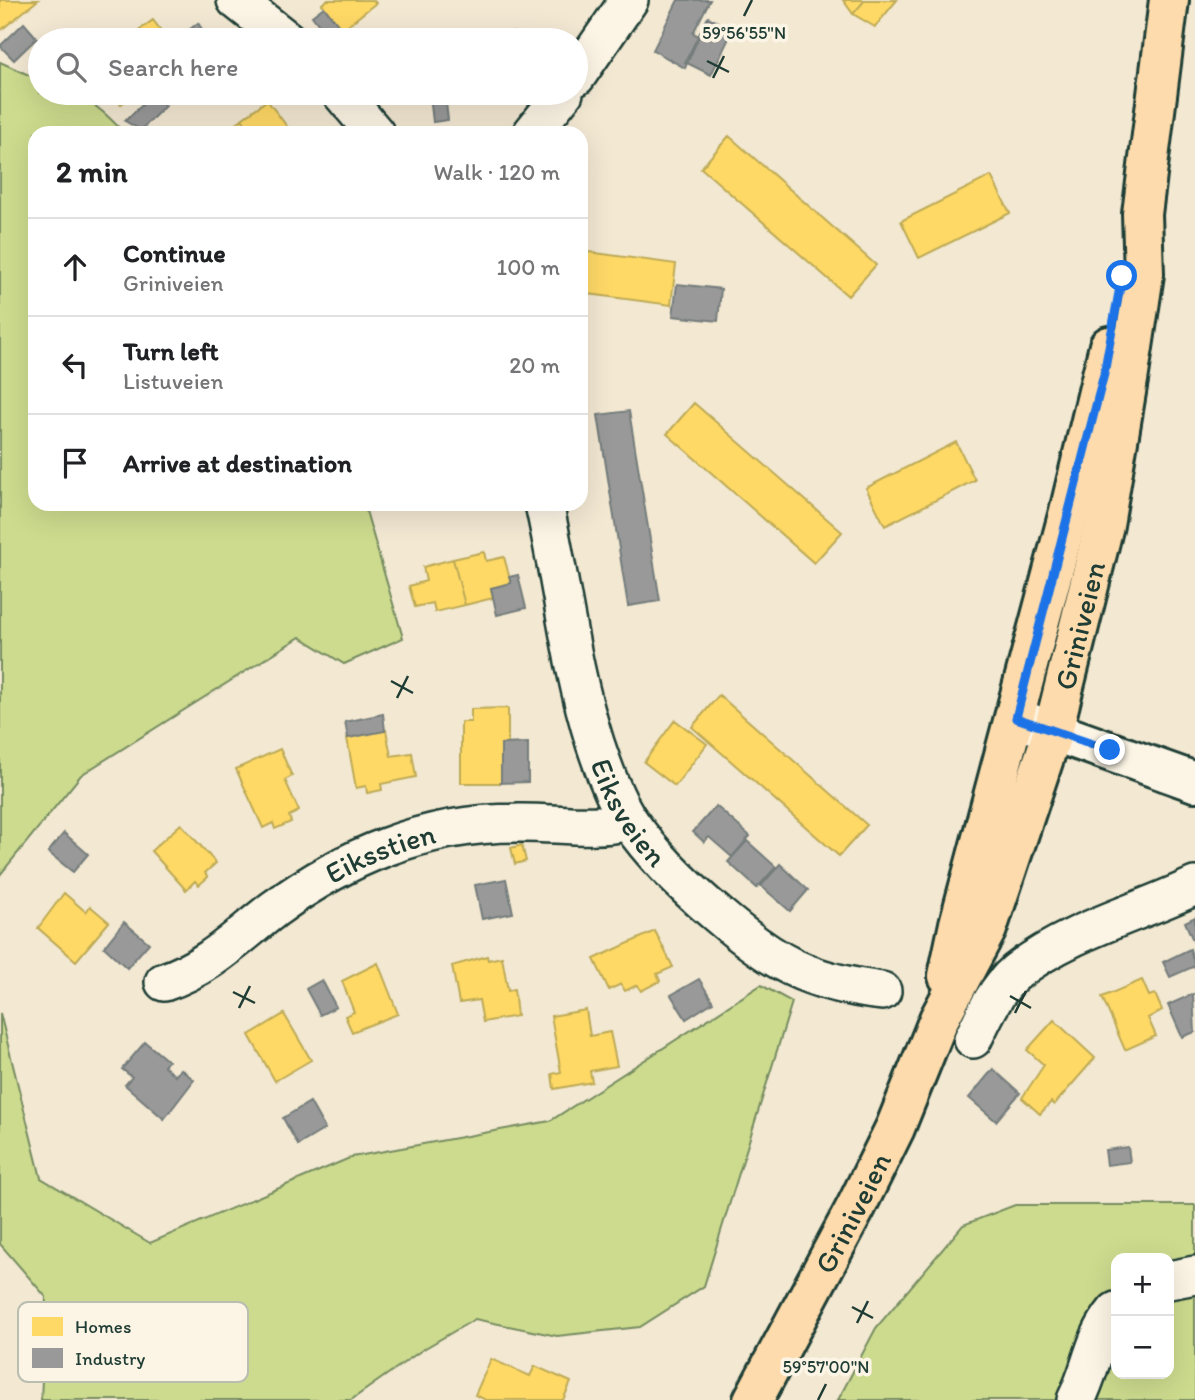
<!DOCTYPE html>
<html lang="en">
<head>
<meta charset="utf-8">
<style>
	:root { --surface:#fff; --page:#f2f2f2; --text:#202124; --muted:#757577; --line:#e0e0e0 }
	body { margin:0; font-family:Itim,sans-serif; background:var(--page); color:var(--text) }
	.controls { position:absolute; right:21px; bottom:21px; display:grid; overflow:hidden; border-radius:14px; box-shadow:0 7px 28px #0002 }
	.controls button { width:63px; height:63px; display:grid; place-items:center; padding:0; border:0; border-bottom:2px solid var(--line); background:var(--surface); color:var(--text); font:35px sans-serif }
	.stop { position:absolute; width:21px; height:21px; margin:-16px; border:5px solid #1a73e8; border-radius:50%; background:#fff }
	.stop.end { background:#1a73e8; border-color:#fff; box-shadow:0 2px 7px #0008 }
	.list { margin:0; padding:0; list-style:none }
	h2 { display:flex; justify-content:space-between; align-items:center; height:91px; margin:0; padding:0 28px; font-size:30px }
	h2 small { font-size:23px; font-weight:400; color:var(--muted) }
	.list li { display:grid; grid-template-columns:46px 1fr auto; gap:21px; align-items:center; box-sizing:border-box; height:98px; padding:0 28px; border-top:2px solid var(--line) }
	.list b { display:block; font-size:26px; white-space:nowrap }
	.list p { margin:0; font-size:23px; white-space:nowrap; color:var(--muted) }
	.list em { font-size:23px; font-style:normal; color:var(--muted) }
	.icon { flex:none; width:38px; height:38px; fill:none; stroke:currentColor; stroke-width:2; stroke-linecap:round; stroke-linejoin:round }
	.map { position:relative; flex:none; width:1195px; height:1400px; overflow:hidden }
	.search { position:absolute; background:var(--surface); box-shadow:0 7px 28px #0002; left:28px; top:28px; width:560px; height:77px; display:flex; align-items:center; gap:18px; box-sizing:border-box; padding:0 24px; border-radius:38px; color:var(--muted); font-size:26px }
	.panel { position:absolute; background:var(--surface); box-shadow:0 7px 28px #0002; left:28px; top:126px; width:560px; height:385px; border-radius:21px }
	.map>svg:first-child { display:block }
	.green { fill:#cddb8e; stroke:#768c61; stroke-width:2; fill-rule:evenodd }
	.homes { fill:#ffd966; stroke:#bcaa57; stroke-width:2 }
	.industry { fill:#999; stroke:#747d7b; stroke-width:2 }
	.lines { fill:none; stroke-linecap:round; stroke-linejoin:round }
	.minor-casing { stroke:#1f3d34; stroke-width:42 }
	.tertiary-casing { stroke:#1f3d34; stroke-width:44 }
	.primary-casing { stroke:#1f3d34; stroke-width:44 }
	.minor { stroke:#fcf5e5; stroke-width:37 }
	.tertiary { stroke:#fcf5e5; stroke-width:38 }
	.primary { stroke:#fedbac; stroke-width:38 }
	.route { stroke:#1a73e8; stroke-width:9 }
	.ticks { fill:none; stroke:#1f3d34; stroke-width:2.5 }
	.labels { text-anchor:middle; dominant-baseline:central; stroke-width:7; stroke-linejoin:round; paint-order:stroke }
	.street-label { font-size:30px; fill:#1f3d34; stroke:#fcf5e5 }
	.key { fill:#fcf5e5; stroke:#babeb0; stroke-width:2 }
	.key-label { font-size:19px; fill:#1f3d34 }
	.ticks-label { font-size:18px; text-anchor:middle; fill:#1f3d34; stroke:#fcf5e5; stroke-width:7; stroke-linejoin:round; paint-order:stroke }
</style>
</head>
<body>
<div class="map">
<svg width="1195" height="1400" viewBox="0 0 1195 1400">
	<rect width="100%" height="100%" fill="#f3e8d2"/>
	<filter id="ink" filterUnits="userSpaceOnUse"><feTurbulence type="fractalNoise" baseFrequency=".0143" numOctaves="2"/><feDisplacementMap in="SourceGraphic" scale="14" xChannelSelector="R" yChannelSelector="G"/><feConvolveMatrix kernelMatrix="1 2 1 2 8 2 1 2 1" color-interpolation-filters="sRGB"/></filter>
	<g filter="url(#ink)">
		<path class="green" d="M0,62L40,80V93C83,93 96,102 124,133H35V504H364L403,638L344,664L300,637L81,775L0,875Z
			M761,985L792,1002L704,1286L640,1327L557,1336L475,1319L422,1350L351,1400H41L46,1297L0,1244V1013L41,1178L150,1243L352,1157L550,1121Z
			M1015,1205H1195V1400H838L876,1328L963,1225ZM1116,1258H1169V1374H1116Z"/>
		<path class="homes" d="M0,0H38L0,31Z
			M327,0H373L376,3L342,30L322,4Z
			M843,0H865L853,14Z
			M865,0H897L875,27L853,14Z
			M153,20L168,40H126Z
			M513,32L514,40H466L465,36Z
			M112,93H135L121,104Z
			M267,100L292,133H253L242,119Z
			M242,119L253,133H225Z
			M729,136L876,265L848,296L701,168Z
			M991,176L1010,213L919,258L901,221Z
			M581,251L676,264L671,305L581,293Z
			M694,403L842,532L814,563L667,434Z
			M956,442L975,480L885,526L866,488Z
			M484,552L486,561L504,557L511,583L491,588L493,598L465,605L453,559Z
			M453,559L465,605L435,612L433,603L415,607L409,586L426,581L423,567Z
			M719,695L867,825L839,856L692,727Z
			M508,708V743L501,744V783H461V722H471V709Z
			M675,720L707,744L675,786L644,762Z
			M386,730L391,756L412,753L416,777L381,784L382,790L367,793L366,786L356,788L347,738Z
			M280,749L292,776L285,780L299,811L289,816L291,822L275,829L273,823L263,828L236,769Z
			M181,824L216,863L205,873L208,877L199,885L195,881L186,890L151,851Z
			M522,845L526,861L515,864L511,848Z
			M64,893L86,912L90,906L109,922L76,961L38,928Z
			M655,931L673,967L657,974L660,981L641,991L637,985L625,991L621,984L609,990L594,959Z
			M487,956L488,960L502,957L508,991L514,989L517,1016L483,1022L479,1000L459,1003L452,966Z
			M378,963L398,1014L352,1032L345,1016L354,1012L342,981Z
			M1142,980L1149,996L1155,994L1162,1010L1148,1018L1156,1036L1125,1050L1102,997Z
			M586,1010L590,1036L610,1032L617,1066L590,1071L592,1082L554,1089L552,1074L561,1072L551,1016Z
			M284,1014L311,1060L275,1081L249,1035Z
			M1054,1020L1095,1058L1054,1105L1051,1102L1040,1114L1022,1098L1044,1065L1027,1050Z
			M491,1359L530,1376L535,1366L571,1382L563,1400H486L475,1395Z"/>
		<path class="industry" d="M678,0H710L693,33L699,36L685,68L653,50Z
			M324,7L343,31L330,40L312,16Z
			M708,17L733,30L711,75L685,62Z
			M24,23L37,38L14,60L0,46Z
			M198,23L209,40H176Z
			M154,94L165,106L141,130L125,121Z
			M445,94L448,120L433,122L430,96Z
			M677,284L721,289L718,321L673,316Z
			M629,411L660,601L628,606L598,415Z
			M518,575L526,608L497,615L491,588L511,583L509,577Z
			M383,714L385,731L348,738L345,722Z
			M528,743V782L501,783V744Z
			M716,806L750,836L732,857L709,837L704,842L693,832Z
			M64,833L88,854L73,872L48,852Z
			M747,841L776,867L757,888L728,862Z
			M780,864L808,890L790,911L761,886Z
			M506,879L513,913L482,919L475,885Z
			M1195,917V945L1185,922Z
			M124,922L149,943L127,968L104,947Z
			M1190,949L1195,966L1170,977L1163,962Z
			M699,979L713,1002L686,1019L671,995Z
			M322,980L336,1007L320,1015L306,989Z
			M1193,994L1195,1032L1182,1037L1168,1005Z
			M145,1042L168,1061L164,1066L175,1076L181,1069L194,1080L164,1119L125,1085L132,1077L122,1069Z
			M993,1069L1020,1093L996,1121L969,1098Z
			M310,1102L325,1129L298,1145L283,1118Z
			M1128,1147L1130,1162L1107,1165L1105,1150Z"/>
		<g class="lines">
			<g class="minor-casing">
				<g id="minor">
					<path d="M236,0L287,40"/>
					<path d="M576,77L629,0"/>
					<path d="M341,93L375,133"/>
					<path d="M532,133L564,93"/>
					<path id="s1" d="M544,504C562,584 570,665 595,743C604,770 614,798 629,821C653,856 685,887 717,914C774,963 808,982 882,991"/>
					<path id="s2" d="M164,982C211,966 236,938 274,909C307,885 348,861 386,847C428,831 473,823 517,823C554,822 592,830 629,821"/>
					<path d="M973,1039C984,1016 996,989 1016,972C1068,931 1136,914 1195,886"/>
					<path d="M1169,1280L1195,1275"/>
					<path d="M1076,1400C1093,1367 1092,1340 1116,1311"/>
				</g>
			</g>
			<g class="tertiary-casing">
				<path id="tertiary" d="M1016,718L1195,782"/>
			</g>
			<g class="primary-casing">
				<g id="primary">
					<path d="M948,976L959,924L1071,504L1109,346"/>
					<path id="s3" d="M753,1400L856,1207L895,1128L939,1019L987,929L1053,731L1104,525L1129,374L1144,274L1142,214L1169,0"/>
				</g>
			</g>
			<use href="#minor" class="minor"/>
			<use href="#tertiary" class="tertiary"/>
			<use href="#primary" class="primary"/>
		</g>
	</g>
	<g class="lines" filter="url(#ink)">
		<path class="route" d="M1110,750L1016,718L1104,374L1122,276"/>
	</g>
	<path class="ticks" d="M744,16L752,0M707,61L729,72M713,78L724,56M391,681L413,693M397,698L408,676M233,992L255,1003M1010,996L1031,1008M239,1008L250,986M1015,1013L1026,991M852,1307L873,1318M857,1323L868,1301M818,1400L826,1384"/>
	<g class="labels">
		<g class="street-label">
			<text stroke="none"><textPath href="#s3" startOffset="844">Griniveien</textPath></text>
			<text stroke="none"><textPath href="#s1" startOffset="322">Eiksveien</textPath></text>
			<text stroke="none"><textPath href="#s2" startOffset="254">Eiksstien</textPath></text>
			<text stroke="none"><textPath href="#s3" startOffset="212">Griniveien</textPath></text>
		</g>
	</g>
	<rect x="18" y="1302" width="230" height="80" rx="10" class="key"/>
	<rect x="32" y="1317" width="31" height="19" fill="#ffd966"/>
	<rect x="32" y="1348" width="31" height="20" fill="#999"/>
	<g class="key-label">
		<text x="75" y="1333">Homes</text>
		<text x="75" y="1365">Industry</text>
	</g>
	<g class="ticks-label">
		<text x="744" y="39">59°56'55"N</text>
		<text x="826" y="1373">59°57'00"N</text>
	</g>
</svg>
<div class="controls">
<button>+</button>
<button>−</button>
</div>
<div class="stop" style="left:1122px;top:276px"></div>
<div class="stop end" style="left:1110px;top:750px"></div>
<div class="search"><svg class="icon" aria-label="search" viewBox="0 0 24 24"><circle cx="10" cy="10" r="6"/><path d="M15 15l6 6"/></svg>Search here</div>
<section class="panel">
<h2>2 min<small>Walk · 120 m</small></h2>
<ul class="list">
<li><svg class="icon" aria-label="ahead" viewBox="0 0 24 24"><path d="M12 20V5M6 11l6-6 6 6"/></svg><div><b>Continue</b><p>Griniveien</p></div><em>100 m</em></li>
<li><svg class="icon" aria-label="left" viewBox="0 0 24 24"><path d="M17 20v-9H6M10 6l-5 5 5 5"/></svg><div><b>Turn left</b><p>Listuveien</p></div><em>20 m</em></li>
<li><svg class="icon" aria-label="arrive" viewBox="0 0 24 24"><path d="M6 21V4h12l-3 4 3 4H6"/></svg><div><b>Arrive at destination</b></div></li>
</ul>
</section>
</div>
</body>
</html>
